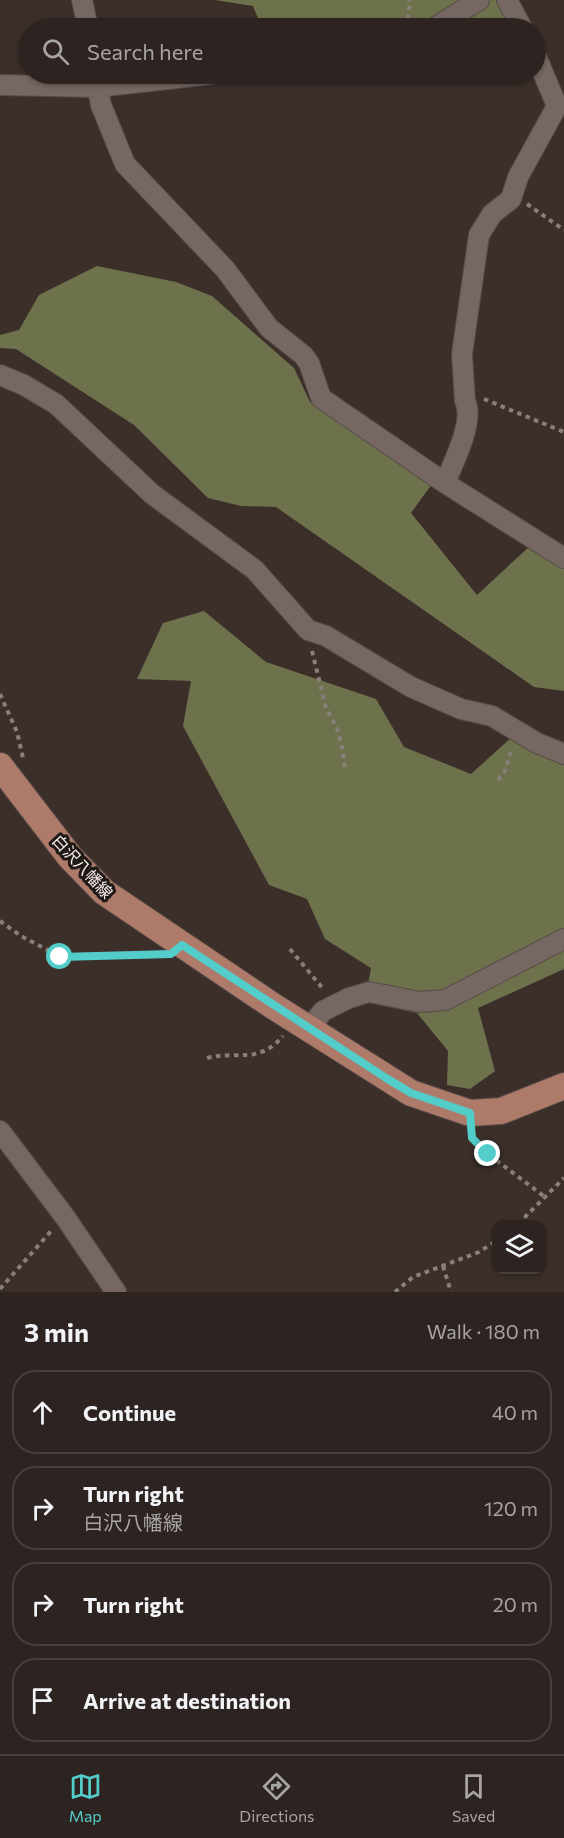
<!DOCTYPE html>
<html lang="en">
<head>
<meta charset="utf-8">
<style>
	:root { --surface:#2d2320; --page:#392f2d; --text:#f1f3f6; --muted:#a7a4a5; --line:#48403e; --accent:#53cdca }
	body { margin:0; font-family:Commissioner,"Noto Sans JP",sans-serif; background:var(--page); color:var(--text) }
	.controls { position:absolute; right:18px; bottom:18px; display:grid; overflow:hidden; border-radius:12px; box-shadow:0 2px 4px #0004 }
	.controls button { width:54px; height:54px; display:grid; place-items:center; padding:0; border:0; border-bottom:2px solid var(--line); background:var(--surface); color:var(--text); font:30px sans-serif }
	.stop { position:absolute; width:18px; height:18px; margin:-14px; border:4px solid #53cdca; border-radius:50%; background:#fff }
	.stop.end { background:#53cdca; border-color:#fff; box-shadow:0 2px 6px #0008 }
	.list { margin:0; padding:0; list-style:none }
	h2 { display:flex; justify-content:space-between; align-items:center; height:78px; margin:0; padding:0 24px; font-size:26px }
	h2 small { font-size:20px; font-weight:400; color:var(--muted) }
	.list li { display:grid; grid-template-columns:39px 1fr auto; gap:18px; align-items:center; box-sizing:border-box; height:84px; margin:0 12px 12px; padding:0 12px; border:2px solid var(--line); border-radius:24px }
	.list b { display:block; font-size:22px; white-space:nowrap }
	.list p { margin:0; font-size:20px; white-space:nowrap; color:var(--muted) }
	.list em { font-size:20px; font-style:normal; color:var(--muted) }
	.icon { flex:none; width:33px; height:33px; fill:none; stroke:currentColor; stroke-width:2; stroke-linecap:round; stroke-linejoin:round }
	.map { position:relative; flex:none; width:564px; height:1292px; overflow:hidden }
	.search { position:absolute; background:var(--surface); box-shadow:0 2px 4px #0004; left:18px; right:18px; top:18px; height:66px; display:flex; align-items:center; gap:15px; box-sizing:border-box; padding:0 21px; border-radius:33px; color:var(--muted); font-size:22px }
	.sheet { height:462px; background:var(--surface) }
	nav { display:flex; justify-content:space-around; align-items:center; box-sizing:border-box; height:84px; border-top:2px solid var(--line); background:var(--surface); font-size:16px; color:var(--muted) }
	nav a { display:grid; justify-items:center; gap:3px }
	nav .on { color:var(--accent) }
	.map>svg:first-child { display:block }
	.forest { fill:#6d724d }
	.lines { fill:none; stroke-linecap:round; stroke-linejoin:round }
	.minor-casing { stroke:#564b47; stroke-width:22 }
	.major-casing { stroke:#564b47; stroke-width:28 }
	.path { stroke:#897e7a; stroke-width:4; stroke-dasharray:4.5 4.5; stroke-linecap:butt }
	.minor { stroke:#776762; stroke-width:20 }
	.major { stroke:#ae7a69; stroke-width:26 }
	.route { stroke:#53cdca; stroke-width:8 }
	.labels { text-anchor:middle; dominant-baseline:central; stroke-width:6; stroke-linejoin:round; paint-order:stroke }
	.street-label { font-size:16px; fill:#f9f0ed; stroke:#1f1916 }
</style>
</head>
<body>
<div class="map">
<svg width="564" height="1292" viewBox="0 0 564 1292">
	<rect width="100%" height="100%" fill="#3c2f2a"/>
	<path class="forest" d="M215,0H503L514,28H262L253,6Z
		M97,266L176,282L212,296L294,368L310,402L432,484L411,513L477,595L530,546L564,567V691L534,687L276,507L241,506L208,498L134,425L16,349L0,348V335L19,330L39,295Z
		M204,611L266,662L376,699L404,747L471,774L514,735L564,763V969L478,1008L495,1071L470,1089L447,1085L448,1051L417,1013L365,1002L371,968L325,939L307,899L269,885L183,726L191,681L137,679L163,623Z"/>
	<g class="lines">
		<g class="minor-casing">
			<path id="minor" d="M82,0L88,28
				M507,0L522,28
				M434,28L479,0
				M95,74L101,105L125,164L225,269L269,328L303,355L309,363L321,398L445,483L564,558
				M0,85L97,87L212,74
				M0,375L24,385L56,404L152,494L255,570L308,630L326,636L411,687L461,709L492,716L537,743L564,754
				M445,483C453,463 475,421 465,401L462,354L479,235L492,214L511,199L518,177L557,106L536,56
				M310,1027L323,1011L349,998L369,992L420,1002L445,1000L564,939
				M0,1131L65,1217L116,1292"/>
		</g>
		<g class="major-casing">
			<path id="major" d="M0,766L70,857L104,892L273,1006L411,1093L470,1113L501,1111L564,1086"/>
		</g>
		<path class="path" d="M406,28L410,4L409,0
			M527,204L564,230
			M484,399L564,432
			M312,651L326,708L337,728L342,747L345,768
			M0,694L17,732L23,758
			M498,780L505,771L512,748
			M0,921L21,936L61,957L157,954
			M290,949L324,990
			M207,1058C238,1050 258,1065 283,1036
			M471,1135L488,1154L545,1197
			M518,1224L564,1178
			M443,1266L451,1292
			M0,1289L52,1230
			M395,1292L413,1277L479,1252L496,1241"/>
		<use href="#minor" class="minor"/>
		<use href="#major" class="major"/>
	</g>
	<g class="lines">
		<path class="route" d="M60,957L171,954L182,945L386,1078L411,1093L470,1113L472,1138L488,1154"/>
	</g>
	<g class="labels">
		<g class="street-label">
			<text transform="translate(83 866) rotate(47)">白沢八幡線</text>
		</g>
	</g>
</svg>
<div class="controls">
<button><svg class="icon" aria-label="layers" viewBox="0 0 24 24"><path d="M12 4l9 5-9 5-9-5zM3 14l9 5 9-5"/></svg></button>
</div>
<div class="stop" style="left:60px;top:957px"></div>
<div class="stop end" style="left:488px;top:1154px"></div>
<div class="search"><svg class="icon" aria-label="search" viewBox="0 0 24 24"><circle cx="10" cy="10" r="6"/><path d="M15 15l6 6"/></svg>Search here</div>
</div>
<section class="sheet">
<h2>3 min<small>Walk · 180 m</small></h2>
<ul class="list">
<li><svg class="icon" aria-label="ahead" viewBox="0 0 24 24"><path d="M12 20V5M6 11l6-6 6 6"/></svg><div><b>Continue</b></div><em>40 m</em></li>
<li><svg class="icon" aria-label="right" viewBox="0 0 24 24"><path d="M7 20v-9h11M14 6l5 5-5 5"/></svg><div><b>Turn right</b><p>白沢八幡線</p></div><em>120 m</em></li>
<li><svg class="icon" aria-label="right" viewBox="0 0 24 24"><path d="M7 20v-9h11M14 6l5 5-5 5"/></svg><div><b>Turn right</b></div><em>20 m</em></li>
<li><svg class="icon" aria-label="arrive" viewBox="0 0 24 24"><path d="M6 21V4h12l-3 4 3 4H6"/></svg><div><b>Arrive at destination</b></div></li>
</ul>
</section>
<nav>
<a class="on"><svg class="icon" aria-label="map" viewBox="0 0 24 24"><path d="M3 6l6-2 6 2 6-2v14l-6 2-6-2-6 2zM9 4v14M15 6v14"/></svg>Map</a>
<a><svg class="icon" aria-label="directions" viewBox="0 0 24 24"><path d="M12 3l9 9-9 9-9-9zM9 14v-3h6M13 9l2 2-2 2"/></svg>Directions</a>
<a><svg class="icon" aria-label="saved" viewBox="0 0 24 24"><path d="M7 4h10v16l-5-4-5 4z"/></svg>Saved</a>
</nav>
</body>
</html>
